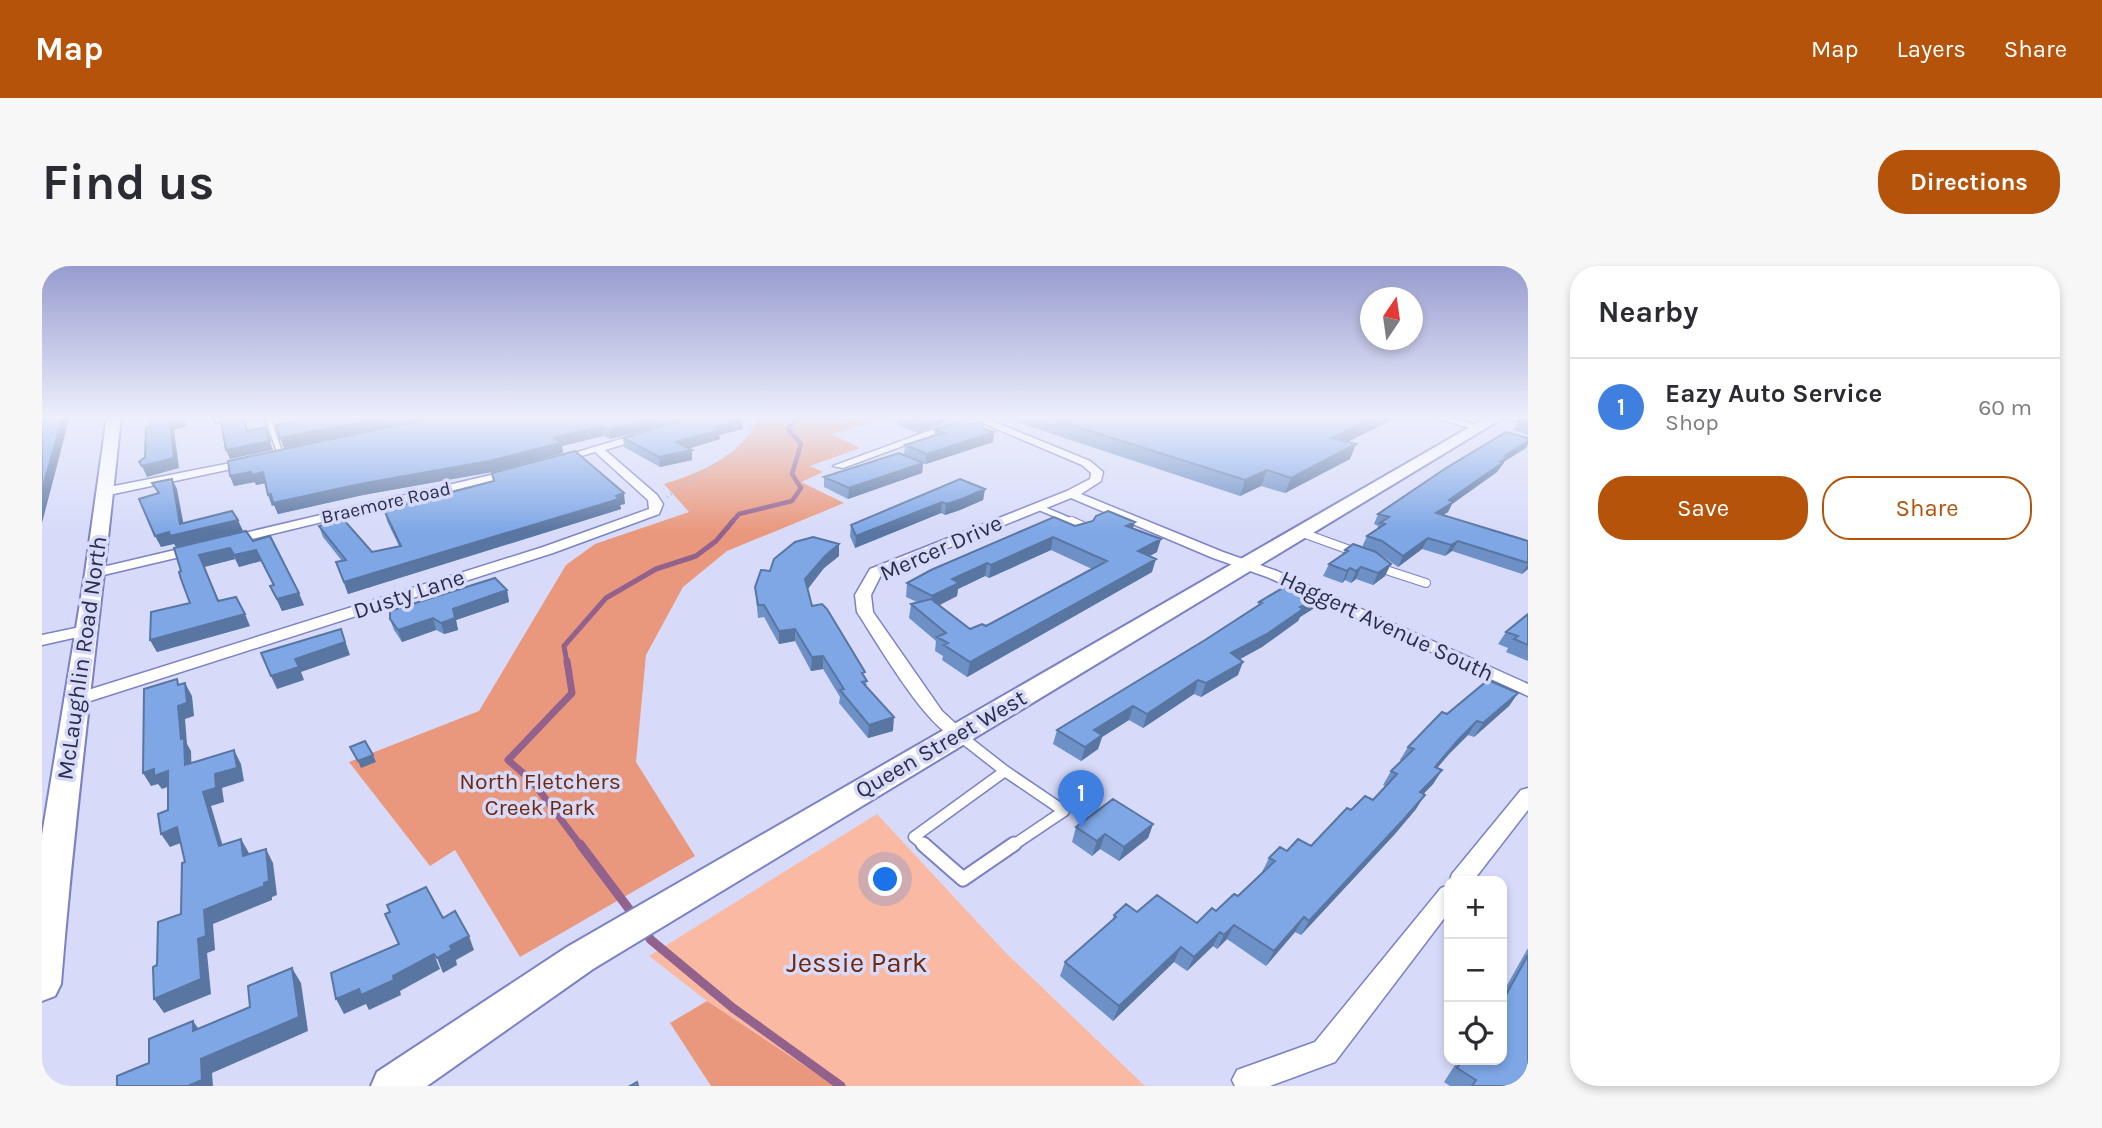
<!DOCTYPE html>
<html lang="en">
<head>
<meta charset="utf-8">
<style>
	:root { --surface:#fff; --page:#f7f7f7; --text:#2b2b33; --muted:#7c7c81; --line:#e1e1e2; --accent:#b45309 }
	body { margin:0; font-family:Karla,sans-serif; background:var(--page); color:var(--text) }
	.controls { position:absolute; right:21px; bottom:21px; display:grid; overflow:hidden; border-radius:14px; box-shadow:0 4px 10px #0003 }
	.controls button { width:63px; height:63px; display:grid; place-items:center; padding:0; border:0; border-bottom:2px solid var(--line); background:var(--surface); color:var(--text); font:35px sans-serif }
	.compass { position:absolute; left:1318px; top:21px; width:63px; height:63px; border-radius:50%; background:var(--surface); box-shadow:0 4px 10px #0003; rotate:13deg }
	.you { position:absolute; left:844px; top:614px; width:24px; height:24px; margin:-18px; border:5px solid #fff; border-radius:50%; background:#1a73e8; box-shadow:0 0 0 10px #1a73e833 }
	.badge { display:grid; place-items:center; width:46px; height:46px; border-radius:50%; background:var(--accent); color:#fff; font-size:23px; font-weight:700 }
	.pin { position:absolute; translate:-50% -58px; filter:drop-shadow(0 2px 4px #0008) }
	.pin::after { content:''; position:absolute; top:37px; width:24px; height:21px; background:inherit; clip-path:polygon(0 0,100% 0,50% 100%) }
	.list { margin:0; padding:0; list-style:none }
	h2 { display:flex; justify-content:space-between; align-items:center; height:91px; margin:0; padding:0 28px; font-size:30px }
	h2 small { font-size:23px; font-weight:400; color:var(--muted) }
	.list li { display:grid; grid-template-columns:46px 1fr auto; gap:21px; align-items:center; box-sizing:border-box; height:98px; padding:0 28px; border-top:2px solid var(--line) }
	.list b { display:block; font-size:26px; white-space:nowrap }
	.list p { margin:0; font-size:23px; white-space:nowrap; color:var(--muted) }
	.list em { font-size:23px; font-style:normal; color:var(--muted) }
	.actions { display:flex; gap:14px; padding:21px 28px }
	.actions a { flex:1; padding:16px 0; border:2px solid var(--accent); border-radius:28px; text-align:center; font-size:24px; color:var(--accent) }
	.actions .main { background:var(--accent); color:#fff }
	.icon { flex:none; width:38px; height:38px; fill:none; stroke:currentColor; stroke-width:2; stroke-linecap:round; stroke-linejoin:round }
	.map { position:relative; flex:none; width:1486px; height:820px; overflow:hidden; border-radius:28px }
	header { display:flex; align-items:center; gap:42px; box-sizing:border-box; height:98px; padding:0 35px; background:var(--accent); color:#fff }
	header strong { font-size:33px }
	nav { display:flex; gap:38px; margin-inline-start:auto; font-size:24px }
	.intro { display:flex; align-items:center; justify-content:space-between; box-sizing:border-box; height:168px; padding:0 42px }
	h1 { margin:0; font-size:49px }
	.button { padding:18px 32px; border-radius:28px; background:var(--accent); color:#fff; font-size:24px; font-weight:700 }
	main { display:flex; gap:42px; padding:0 42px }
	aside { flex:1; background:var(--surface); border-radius:28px; box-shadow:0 4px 10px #0003 }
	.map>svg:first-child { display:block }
	.green { fill:#fab9a3 }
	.forest { fill:#ea987d }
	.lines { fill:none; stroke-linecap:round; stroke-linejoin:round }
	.stream-far3 { stroke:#92628c; stroke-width:4.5 }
	.stream-far2 { stroke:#92628c; stroke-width:5 }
	.stream-far1 { stroke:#92628c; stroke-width:7 }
	.stream { stroke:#92628c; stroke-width:9 }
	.lane-far3-casing { stroke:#7b81c5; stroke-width:8 }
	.lane-far2-casing { stroke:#7b81c5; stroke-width:10 }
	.lane-far1-casing { stroke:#7b81c5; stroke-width:13 }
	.lane-casing { stroke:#7b81c5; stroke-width:17 }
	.street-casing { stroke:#7b81c5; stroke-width:3 }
	.secondary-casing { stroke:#7b81c5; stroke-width:4 }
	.path { stroke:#a1a5c2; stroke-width:2.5; stroke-dasharray:1 3.5; stroke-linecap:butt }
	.lane-far3 { stroke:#fff; stroke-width:5 }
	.lane-far2 { stroke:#fff; stroke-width:8 }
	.lane-far1 { stroke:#fff; stroke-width:10 }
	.lane { stroke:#fff; stroke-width:13 }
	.street { fill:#fff; fill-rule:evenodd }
	.secondary { fill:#fff; fill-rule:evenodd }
	.wall { fill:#6d90c6; fill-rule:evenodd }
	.shaded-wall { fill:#5975a1 }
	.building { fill:#7fa7e6; stroke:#5975a1; stroke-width:2 }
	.labels { text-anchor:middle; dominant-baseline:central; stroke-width:7; stroke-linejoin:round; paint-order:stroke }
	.far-street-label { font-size:19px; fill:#2b2e4a; stroke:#d7dbf9 }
	.street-label { font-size:23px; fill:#2b2e4a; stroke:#d7dbf9 }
	.park-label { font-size:23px; fill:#71290e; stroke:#d7dbf9 }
	.near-park-label { font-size:28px; fill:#71290e; stroke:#d7dbf9 }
</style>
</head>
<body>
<header>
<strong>Map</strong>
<nav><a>Map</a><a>Layers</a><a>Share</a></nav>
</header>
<div class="intro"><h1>Find us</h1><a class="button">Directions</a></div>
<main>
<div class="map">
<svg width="1486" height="820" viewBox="0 0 1486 820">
	<rect width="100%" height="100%" fill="#d7dbf9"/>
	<path class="green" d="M835,548L962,685L1103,820H793L665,735L607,690Z"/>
	<path class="forest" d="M717,150L852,151L789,168L818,182L768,200L781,206L759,216L802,237L685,285L641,321L604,389L594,496L653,590L478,691L413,584L388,600L307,496L437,445L524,299L553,278L647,246L622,218C658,207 704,188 717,150Z
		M665,735L793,820H669L628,757Z"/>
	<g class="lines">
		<path class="stream-far3" d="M689,257L697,248L750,235L759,222L750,208L759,178L746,163L755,152L808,153L809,150"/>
		<path class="stream-far2" d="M525,397L522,380L564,332L614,303L654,290L674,275L691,255"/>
		<path class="stream-far1" d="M525,395L530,427L466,494L490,515L539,580"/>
		<path class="stream" d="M538,578L593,651
			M601,663L609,674L691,742L799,820"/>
		<g class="lane-far3-casing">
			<path id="lane-far3" d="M225,150L239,190
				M1462,150L1486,155
				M176,154L198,150
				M996,241L1034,257"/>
		</g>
		<g class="lane-far2-casing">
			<path id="lane-far2" d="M1030,255L1045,262
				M1258,266L1316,287
				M1337,297L1347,305L1384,317"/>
		</g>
		<g class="lane-far1-casing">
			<path id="lane-far1" d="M917,469L963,505
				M963,505L1022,545L970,580
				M883,580L872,571L963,505"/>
		</g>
		<g class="lane-casing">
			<path id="lane" d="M881,578L921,613L972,578"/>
		</g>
		<g class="street-casing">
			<path id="street" d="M924,150H938L1048,195L1061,206L1059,215L1039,228L1181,286L1235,305L1486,418V430L1225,311L1171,292L1029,232L839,309L829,329L831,346L900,445L926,469L923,473C894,481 832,371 815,346L813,329L828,303L1025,225L1048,213L1049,207L1040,199Z
				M1388,150H1405L1442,162L1437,165Z
				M911,156L920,158L801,202L791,200Z
				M602,166L607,169L606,171L563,184L615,229L621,238L617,248L511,287L39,438H27L24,434L27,430L501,281L607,243L606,234L553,186L515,197L509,194Z
				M209,193L213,194V198L62,230L56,226L62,222Z
				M474,203L480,206L478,208L185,279L178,275L185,271Z
				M154,279L161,283L159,286L53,311L46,307L48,304Z
				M43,360L49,362L51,365L49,368L0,379V369Z
				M1486,522V544L1431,615L1407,617L1410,608L1479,524Z
				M1407,619V646L1293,796L1228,820H1193L1190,814L1195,804L1273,776L1399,622Z"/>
		</g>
		<g class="secondary-casing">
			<path id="secondary" d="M65,150H79C60,340 34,528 19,718L13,730L0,735V569L43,307Z
				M1447,150H1464L551,703L385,820H329L335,806L525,681Z"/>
		</g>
		<path class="path" d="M625,231L692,185L705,171L713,150"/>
		<use href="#lane-far3" class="lane-far3"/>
		<use href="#lane-far2" class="lane-far2"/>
		<use href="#lane-far1" class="lane-far1"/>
		<use href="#lane" class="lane"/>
		<use href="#street" class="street"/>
		<use href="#secondary" class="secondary"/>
	</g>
	<path class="wall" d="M273,150H694L701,163L677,169L678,173L646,183L650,184V194L618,201L582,181L581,172L634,156L568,173L561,170L520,180L521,187L450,206L321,229L236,248L232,239L230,240L223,217L214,219L213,216L192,220L188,210L390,152L242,182L274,152Z
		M856,150H917L876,167L855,159Z
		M956,150H1351L1350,154L1305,176L1308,193L1243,227L1219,220L1198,230Z
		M1486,151V169L1471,164L1476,155Z
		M926,157L952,166L951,176L884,198L862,189L863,179L892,170L893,164Z
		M1484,182L1463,195L1455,206L1410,238L1406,246L1401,249L1486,275V303L1480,308L1410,285L1403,290L1380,283L1356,301L1335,286L1320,281L1325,270L1335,264L1336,260L1332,258L1336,248Z
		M881,197L880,207L806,233L782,221V211Z
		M943,223L941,234L918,244L903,249L899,247L813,282L808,270L809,259Z
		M583,238L578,239L579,243L306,328L294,296L300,295L281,271L277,260L330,286L357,280L345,255L342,244Z
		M1033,260L1091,262L1115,286L1108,290L1110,306L925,411L900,394L901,390L893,385L894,375L867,352L869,338L875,336L864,331L865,317ZM1009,284L1050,303L944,360L928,363L897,339L915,330L916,323L943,310L947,312Z
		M204,265L262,339L240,345L228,320L231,319L219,295L197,301L193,293L162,301L177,335L208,360L115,386L108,374L148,337L139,313Z
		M1311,278L1343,310L1331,319L1314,313L1309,317L1303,314L1300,317L1281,310L1287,298L1301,289L1303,284Z
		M797,290L782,302L766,323L770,340L823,411L825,421L851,465L826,472L797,437L798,431L781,403L769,405L753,375L737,378L722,351L716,352L713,321L728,305Z
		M465,324L467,336L414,354L416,364L402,368L394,364L360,376L352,364L348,353Z
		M1217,336L1274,341L1258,351L1256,355L1220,381L1197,393L1196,409L1159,431L1152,428L1101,462L1087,454L1060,471L1056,483L1039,495L1011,478L1015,464L1163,374L1215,341Z
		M1486,348V395L1464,386L1466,382L1456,378L1464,366Z
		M1476,427L1467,440L1432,471L1426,469L1407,488L1395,502L1400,504L1391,518L1381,528L1374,543L1352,569L1259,669L1253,666L1224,700L1185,673L1175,683L1171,680L1145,705L1132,696L1071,755L1018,710L1023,696L1070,655L1072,649L1095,646L1155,657L1174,645L1196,630L1220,606L1227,592L1245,585L1269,580L1309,544L1331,534L1344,520L1341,519L1349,505L1359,495L1358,494L1366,481L1405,448Z
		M1111,558L1106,572L1077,595L1058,583L1050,590L1030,576L1034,561Z
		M1486,682V820H1408L1402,816L1416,794H1460V728Z"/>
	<path class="shaded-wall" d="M21,150H28L0,257V224Z
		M140,150H144V160L132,164L137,202L105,211L100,200L128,155Z
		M351,150H399L242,182L238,172Z
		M621,150H658L568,173L567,164Z
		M884,150H917L876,167L877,153Z
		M1335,150H1351L1350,154L1285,186L1290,172Z
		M701,153V163L677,169L678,173L635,186L634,176L671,161Z
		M560,160L561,170L520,180L521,187L450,206L321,229L236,248L232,239L230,240L226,229L512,172Z
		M223,161L231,184L188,193L184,184Z
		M952,166L951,176L884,198L885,188Z
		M1486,175V178L1484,182L1463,195L1455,206L1410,238L1406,246L1389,257L1394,247L1407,234L1463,190Z
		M1314,178L1308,193L1243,227L1249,212Z
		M650,184V194L618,201L617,191Z
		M881,197L880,207L806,233L807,222Z
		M1225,204L1219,220L1198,230L1203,214Z
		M209,206L213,216L192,220L188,210Z
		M221,206L225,217L214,219L210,209Z
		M130,213L135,223L143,266L196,254L201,265L134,281L132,278L119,281L113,270L138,258Z
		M943,223L941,234L918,244L903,249L904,238Z
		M582,227L583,238L578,239L579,243L306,328L302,316Z
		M900,236L899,247L813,282L814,270Z
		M1093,256L1089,268L1084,260Z
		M1011,271L1009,284L947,312L949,299Z
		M1386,272L1380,283L1356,301L1361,290Z
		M1119,273L1115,286L1092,298L1096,285Z
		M1416,275L1410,285L1403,290L1409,279Z
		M797,278V290L782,302L763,326V313L783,290Z
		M188,282L193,293L162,301L157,289Z
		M214,284L219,295L197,301L192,289Z
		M1114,293L1110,306L925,411L928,396Z
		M945,297L943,310L916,323L915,330L888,344L890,330L910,313Z
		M1349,298L1343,310L1331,319L1336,307Z
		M1486,298V303L1480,308Z
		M1319,301L1314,313L1309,317L1314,305Z
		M1308,302L1303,314L1300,317L1305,305Z
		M465,324L467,336L414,354L416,364L402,368L399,357L411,343Z
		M257,327L262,339L240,345L235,333Z
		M1279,329L1274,341L1258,351L1256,355L1220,381L1184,401L1189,387Z
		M203,348L208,360L115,386L108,374Z
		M391,352L394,364L360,376L356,364Z
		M299,363L308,389L259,406L262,414L235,423L229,410L253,393Z
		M753,363V375L737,378V365Z
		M781,390V403L769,405L770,391Z
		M1201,396L1196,409L1159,431L1164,417Z
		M1156,414L1152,428L1101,462L1105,448Z
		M143,417L150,430L152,450L143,453L145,478L149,485L150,513L143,499L139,473L136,440Z
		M1476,427L1467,440L1432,471L1441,457Z
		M1091,440L1087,454L1060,471L1056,483L1039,495L1043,481L1052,464Z
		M852,451L851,465L826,472L827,459Z
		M1435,455L1426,469L1407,488L1384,515L1393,501L1416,474Z
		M192,484L199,498L202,515L180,522L182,536L169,540L185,594L177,580L161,526L173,508Z
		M331,489L334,496L319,502L316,495Z
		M112,503L126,505L134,518L120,523L116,518L109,520L101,507Z
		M1400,504L1391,518L1369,541L1378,526Z
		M1383,529L1374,543L1352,569L1259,669L1267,655Z
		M1111,558L1106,572L1077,595L1082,581Z
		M135,561L144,575L128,581L119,568Z
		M1063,568L1058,583L1050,590L1055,575Z
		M199,573L207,587L209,604L201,590Z
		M224,583L231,597L235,629L230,631V634L171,658L173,684L165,687L169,728L122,747L112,733L156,673L162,644L222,617Z
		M1262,651L1253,666L1224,700L1232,685Z
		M1192,659L1185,673L1175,683L1182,669Z
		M1178,666L1171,680L1145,705L1152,691Z
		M427,670L432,684L414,694L415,699L401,707L395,692L408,680Z
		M1139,681L1132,696L1071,755L1077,740Z
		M392,688L398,703L358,725L359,729L327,744L324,738L302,748L294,733L317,723L351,710Z
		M250,702L259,717L266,765L170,807L171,820H146L159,793Z
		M151,755L161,769L151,765Z"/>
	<path class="building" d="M0,150H21L0,224Z
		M113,150H140L128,155L132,192L100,200L97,196L103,191L104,161H108V152L113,151Z
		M178,150H201L205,165L223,161L228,175L184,184Z
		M274,150H351L238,172L234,159L275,152Z
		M399,150H621L567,164L560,160L515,171L512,172L519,177L447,195L318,218L231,237L229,228L226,229L221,206L210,209L209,206L188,210L186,195Z
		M655,150H694L701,153L671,161L677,164L634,176L650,184L617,191L581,172Z
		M870,150H884L877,153Z
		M1001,150H1335L1290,172L1314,178L1249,212L1225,204L1203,214Z
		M1485,151L1486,158L1476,155Z
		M927,152L925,157L930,158L940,155L942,163L952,166L885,188L863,179L902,167L893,164Z
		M1464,166L1486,172V175L1463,190L1466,191L1458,196L1460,197L1407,234L1411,236L1394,247L1486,275V297L1416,275L1409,279L1386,272L1361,290L1340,275L1325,270L1343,258L1338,257L1347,251L1336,248L1404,202Z
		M533,185L582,227L574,230L577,233L302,316L294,296L304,294L277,260L302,254L330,286L359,280L342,244L452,215L450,207Z
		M857,187L881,197L807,222L782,211Z
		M130,213L138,258L190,245L196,254L128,270L127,266L113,270L97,233L117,227L110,217Z
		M918,213L943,223L920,233L904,238L900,236L814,270L809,259Z
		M1066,245L1093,256L1084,260L1119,273L1096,285L1114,293L928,396L902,379L906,377L895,371L904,367L869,338L889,333L928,363L940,358L944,360L1065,295L1011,271L949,299L945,297L910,313L917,317L890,330L865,317L889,304L1012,251L1033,260L1051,255L1054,250Z
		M204,265L211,275L228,270L257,327L235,333L228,320L232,319L214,284L192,289L188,282L157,289L176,335L194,331L203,348L108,374L109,346L148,337L139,313L137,306L139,305L132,282Z
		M771,271L797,278L783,290L763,313L770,340L780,338L785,343L823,406L820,407L825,415L820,416L852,451L827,459L798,424L802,423L781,390L770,391L753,363L737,365L722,339H716L713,321L719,304L728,305L732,293L753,276Z
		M1311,278L1334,286L1349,298L1336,307L1319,301L1314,305L1308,302L1305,305L1287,298L1306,285L1303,284Z
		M453,312L465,324L411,343L413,352L399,357L391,352L356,364L348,353V345Z
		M1249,317L1279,329L1258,341L1261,343L1225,368L1189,387L1201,396L1164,417L1156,414L1105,448L1091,440L1052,464L1060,469L1043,481L1015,464L1163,374L1220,337L1217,336Z
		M1486,348V379L1472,373L1476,370L1464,366Z
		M299,363L303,376L253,393L257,401L229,410L219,387Z
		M135,413L136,419L143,417L145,437L136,440L139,473L142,472L143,499L192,484L195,502L173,508L174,522L161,526L177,580L199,573L201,590L224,583L227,615L222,617V620L162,644L164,670L156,673L159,713L112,733L111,701L115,699L116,656L139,648L140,597L143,596L135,561L119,568L116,548L126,544V505L112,510V503L101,507L102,423Z
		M1446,414L1476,427L1441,457L1435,455L1416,474L1393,501L1400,504L1378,526L1383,529L1361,554L1267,655L1262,651L1232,685L1192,659L1182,669L1178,666L1152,691L1139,681L1077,740L1023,696L1074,651L1072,649L1084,638L1095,646L1115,629L1155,657L1170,642L1174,645L1192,628L1196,630L1233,595L1227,592L1238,581L1245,585L1256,573L1269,580L1305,542L1309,544L1323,530L1331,534L1355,508L1349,505L1372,483L1366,481L1400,446L1405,448Z
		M323,475L331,489L316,495L308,481Z
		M1071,533L1111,558L1082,581L1063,568L1055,575L1034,561Z
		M384,621L401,652L413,645L427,670L408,680L410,684L395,692L392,688L351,710L352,714L319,729L317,723L294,733L289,707L357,678L343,648L348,646L345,639Z
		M1486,689V820H1430L1434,814L1415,802L1420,794H1460V736Z
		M250,702L257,751L159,793L160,814L146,820H75V810L107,797V773L151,755V765L208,741L206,720Z
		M595,816L596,820H588Z"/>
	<linearGradient id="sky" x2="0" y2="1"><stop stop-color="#979ccf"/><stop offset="0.57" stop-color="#edeffc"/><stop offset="1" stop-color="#edeffc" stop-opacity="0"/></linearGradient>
	<rect width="1486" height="265" fill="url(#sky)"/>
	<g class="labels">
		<g class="far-street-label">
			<text transform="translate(344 237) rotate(-13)">Braemore Road</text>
		</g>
		<g class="street-label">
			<text transform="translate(899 282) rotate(-24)">Mercer Drive</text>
			<text transform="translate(367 328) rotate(-18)">Dusty Lane</text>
			<text transform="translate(1345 360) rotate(25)">Haggert Avenue South</text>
			<text transform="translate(40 392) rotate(-82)">McLaughlin Road North</text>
			<text transform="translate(899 478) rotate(-30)">Queen Street West</text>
		</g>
		<g class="park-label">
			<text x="498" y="515">North Fletchers<tspan x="498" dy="26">Creek Park</tspan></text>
		</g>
		<g class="near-park-label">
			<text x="815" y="696">Jessie Park</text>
		</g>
	</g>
</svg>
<div class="controls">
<button>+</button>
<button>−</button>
<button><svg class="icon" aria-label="locate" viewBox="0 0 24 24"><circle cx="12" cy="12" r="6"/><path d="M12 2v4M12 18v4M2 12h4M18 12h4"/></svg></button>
</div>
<svg class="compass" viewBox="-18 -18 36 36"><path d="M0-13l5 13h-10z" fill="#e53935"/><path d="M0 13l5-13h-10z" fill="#7c7c81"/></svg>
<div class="you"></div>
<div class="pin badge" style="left:1039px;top:562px;background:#3f7fe0">1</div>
</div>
<aside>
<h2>Nearby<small></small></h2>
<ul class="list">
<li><span class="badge" style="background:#3f7fe0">1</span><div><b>Eazy Auto Service</b><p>Shop</p></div><em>60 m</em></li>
</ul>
<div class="actions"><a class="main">Save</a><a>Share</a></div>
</aside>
</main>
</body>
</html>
